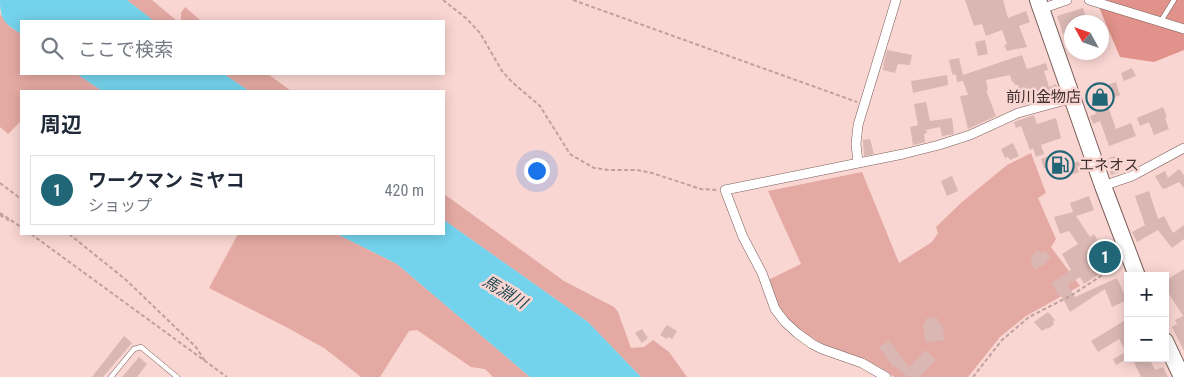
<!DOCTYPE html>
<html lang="ja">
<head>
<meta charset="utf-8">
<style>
	:root { --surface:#fff; --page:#f6f6f7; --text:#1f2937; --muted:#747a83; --line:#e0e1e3; --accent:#216677 }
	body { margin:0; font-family:"Roboto Condensed","Noto Sans JP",sans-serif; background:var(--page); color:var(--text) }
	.controls { position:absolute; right:15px; bottom:15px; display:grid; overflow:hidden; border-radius:0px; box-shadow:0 2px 12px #0003 }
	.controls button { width:45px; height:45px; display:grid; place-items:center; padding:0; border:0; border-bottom:1px solid var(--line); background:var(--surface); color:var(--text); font:25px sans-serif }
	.compass { position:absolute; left:1064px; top:15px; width:45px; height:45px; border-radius:50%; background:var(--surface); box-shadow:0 2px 12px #0003; rotate:310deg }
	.you { position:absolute; left:536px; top:170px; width:18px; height:18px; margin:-12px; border:4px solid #fff; border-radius:50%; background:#1a73e8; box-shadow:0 0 0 8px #1a73e833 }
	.badge { display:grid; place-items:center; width:32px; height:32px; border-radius:50%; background:var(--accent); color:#fff; font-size:16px; font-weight:700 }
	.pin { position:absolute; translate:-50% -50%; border:2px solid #fff; box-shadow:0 1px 5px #0006 }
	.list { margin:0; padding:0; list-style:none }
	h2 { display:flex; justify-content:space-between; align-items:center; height:65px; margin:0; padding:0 20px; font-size:21px }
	h2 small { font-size:16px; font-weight:400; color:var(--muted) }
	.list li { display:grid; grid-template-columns:32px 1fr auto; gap:15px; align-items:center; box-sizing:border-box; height:70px; margin:0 10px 10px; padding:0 10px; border:1px solid var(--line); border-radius:0px }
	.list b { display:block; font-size:19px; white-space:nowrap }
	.list p { margin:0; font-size:16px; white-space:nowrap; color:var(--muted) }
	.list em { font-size:16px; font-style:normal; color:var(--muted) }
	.icon { flex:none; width:28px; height:28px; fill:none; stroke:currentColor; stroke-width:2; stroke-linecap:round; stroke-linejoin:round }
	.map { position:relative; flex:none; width:1184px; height:377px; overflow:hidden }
	.search { position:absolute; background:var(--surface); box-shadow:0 2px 12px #0003; left:20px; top:20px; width:425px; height:55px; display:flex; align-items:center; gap:12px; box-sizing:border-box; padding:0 18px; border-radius:0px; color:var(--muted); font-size:19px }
	.panel { position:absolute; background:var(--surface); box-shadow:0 2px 12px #0003; left:20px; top:90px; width:425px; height:145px; border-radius:0px }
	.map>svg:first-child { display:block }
	.green { fill:#e4a9a2 }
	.forest { fill:#e1928a }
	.water { fill:#74d3ec }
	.building { fill:#dab7b3 }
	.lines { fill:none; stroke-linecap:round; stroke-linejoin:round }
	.lane-casing { stroke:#7a5c58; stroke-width:5.5 }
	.street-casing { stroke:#7a5c58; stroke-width:10 }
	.highway-casing { stroke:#7a5c58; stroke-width:18 }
	.path { stroke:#bea19e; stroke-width:2; stroke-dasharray:4 2.5; stroke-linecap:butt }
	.lane { stroke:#fff; stroke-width:4.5 }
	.street { stroke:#fff; stroke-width:9 }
	.highway { stroke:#fff; stroke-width:16 }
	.labels { text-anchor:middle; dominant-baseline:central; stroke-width:5; stroke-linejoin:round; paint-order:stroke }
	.poi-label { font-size:15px; fill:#3f312f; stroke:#fad6d2; text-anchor:end }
	.water-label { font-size:16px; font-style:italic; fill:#204b55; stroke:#fad6d2 }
</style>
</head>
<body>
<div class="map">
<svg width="1184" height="377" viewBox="0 0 1184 377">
	<rect width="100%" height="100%" fill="#fad6d2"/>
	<path class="green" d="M127,0H152L177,21H154Z
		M185,7L200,20L202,21H181V13Z
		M0,14L9,26L21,34V74H77L102,91H21V121L8,134L0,127Z
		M224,74H268L291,91H249Z
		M1031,153L1046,193L1038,198L1056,239L1051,247L1080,286L1026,316L1000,337L968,377H895L863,359L826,346L798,329L787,318L779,306L768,280L801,264L768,191L862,172L899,263L932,242L938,233L936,227L962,202L1007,165Z
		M444,194L564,281L614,307L618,312L631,348L644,347L653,340L669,352L687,377H641L588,322L444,220Z
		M238,234H337L397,264L530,377H493L485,369L471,367L417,330L409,331L380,377H361L324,348L286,327L209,288Z"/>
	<path class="forest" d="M1096,0H1184V50L1154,62L1120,57Z"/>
	<path class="water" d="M0,0H127L154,21H21V34C5,23 0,21 0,0Z
		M77,74H224L249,91H102Z
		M444,220L588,322L641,377H530L397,264L337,234H444Z"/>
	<path class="building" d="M965,0H1003L1008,18L1026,11L1030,22L1019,26L1027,47L1007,51L1004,45L1007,44L1002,30L986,36L982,24L974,26Z
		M1083,8L1087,22H1072V31L1063,34L1057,16Z
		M985,40L988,54L978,56L975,42Z
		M887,50L912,55L910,65L898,64L895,73L883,70L884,66H883Z
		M1022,55L1027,69L1046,63L1048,70L1044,71L1049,87L1056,84L1060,95L1022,105L1020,100L1023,99L1018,85H1015L1014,82H1012L1010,75L986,80L988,90H986L996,116L968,129L960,96L968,95L963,81L957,82L956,75L952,74L949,60L959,58L963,75Z
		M1132,68L1136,76L1124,81L1121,73Z
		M947,75L948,85L913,93L911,81Z
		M1116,82L1120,95L1106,101L1116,129L1131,123L1136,136L1109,146L1100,121L1093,124L1090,116L1096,114L1088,92Z
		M926,102L930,121L952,118L954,134L942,136L940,127L926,130L927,133L924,134L925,142L913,145L910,127L918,125L914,104Z
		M1163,107L1167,117L1165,118L1169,129L1154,135L1149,122L1140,126L1137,118Z
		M1034,115L1037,124L1056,118L1061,138L1041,145L1044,154L1036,157L1033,148L1030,150L1021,126L1016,128L1014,122Z
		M870,139L874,154L864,156L863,140Z
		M1013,143L1019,156L1010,160L1008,157L1005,158L1001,149Z
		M1062,152L1067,166L1079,161L1083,171L1059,178L1055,165L1044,168L1041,159Z
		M1115,156L1120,172L1111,175L1106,159Z
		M1179,169L1184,175V188L1179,182L1164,189L1162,188L1155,176L1165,171L1168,178Z
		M952,176L958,191L947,196L941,181Z
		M1149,191L1158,219L1164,216L1173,233L1184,225V239L1172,248L1158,230L1137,242L1132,232L1145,225L1135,196Z
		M1089,196L1094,210L1076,216L1090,237L1094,234L1101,246L1098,248L1110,267L1084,284L1080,277L1068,285L1075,297L1117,278L1127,300L1112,307L1105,289L1070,312L1061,295L1059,296L1051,283L1071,270L1062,254L1078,244L1069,231L1060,234L1054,217L1073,212L1070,203Z
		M1038,250L1040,253L1044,251L1051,257L1042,267L1040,265L1036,270L1030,264L1033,260L1030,258Z
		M1184,269V351L1172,327L1177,324L1175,320L1183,316L1169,294L1165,296V281Z
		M1048,312L1055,320L1053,322L1054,324L1048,329L1047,328L1042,331L1034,322Z
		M937,317L938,322L940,321L941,325H943L944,340L926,343L923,325L925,324V319Z
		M1124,321L1128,329V358H1129L1116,365L1113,359L1126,352L1119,339L1098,352L1091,341Z
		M667,325L677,331L672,339L668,337L667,339L660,335Z
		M642,329L648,338L642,343L635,333Z
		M124,336L132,343L103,377H92Z
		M889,340L909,367L925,350L936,360L920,377H908L894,366L893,367L879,347Z
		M139,357L147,364L137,377H122Z
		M1132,358H1149L1155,370L1163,367L1168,377H1141Z"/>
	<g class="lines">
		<g class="lane-casing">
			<path id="lane" d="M1161,21L1174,0
				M111,377L134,349L141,347L177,377"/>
		</g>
		<g class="street-casing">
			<path id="street" d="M1089,0L1184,29
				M1041,9L1067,0
				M858,163L856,144L858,125L896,0
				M1103,186L1132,176L1184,148
				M886,377L862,363L822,349L812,344L797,333L785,322L775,309L762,273L743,237L725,190L903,154L939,145L970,135L1018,113L1073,98"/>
		</g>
		<g class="highway-casing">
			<path id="highway" d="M1038,0L1103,186L1137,276
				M1165,341L1182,377"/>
		</g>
		<path class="path" d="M443,0L467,19L480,33L502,71L512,82L540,106L570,154L594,168L609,170H637L652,173L701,189L718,190
			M573,0L857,102
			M0,183L21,199
			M0,213L21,227
			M0,215L10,221
			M31,234L227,377
			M69,234L125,279L196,347L205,361
			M973,377L1002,340L1029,317L1072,295L1119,264"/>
		<use href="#lane" class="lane"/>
		<use href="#street" class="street"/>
		<use href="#highway" class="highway"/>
	</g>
	<defs>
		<g id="shop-ring" transform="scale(1.4375)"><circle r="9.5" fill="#fad6d2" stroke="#216677" stroke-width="1.5"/><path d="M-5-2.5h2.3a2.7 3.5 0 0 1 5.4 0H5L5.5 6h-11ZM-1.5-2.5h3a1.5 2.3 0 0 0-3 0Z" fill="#216677"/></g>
		<g id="fuel-ring" transform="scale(1.4375)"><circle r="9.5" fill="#fad6d2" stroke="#216677" stroke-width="1.5"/><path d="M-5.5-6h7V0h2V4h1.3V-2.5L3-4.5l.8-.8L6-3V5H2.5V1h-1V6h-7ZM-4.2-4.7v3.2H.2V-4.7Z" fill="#216677"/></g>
	</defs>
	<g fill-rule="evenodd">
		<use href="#shop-ring" x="1100" y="97"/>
		<use href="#fuel-ring" x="1060" y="165"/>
	</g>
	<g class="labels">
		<g class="poi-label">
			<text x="1081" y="97">前川金物店</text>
			<text x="1079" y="165" text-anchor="start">エネオス</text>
		</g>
		<g class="water-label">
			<text transform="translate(505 292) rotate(31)">馬淵川</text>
		</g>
	</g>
</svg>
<div class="controls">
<button>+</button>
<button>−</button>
</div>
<svg class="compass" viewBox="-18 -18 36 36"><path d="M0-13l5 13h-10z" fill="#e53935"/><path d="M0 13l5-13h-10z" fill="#747a83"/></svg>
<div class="you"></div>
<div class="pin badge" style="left:1105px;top:257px">1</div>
<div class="search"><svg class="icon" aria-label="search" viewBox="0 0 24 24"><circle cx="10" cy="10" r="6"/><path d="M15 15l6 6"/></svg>ここで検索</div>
<section class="panel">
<h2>周辺<small></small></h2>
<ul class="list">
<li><span class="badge">1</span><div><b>ワークマン ミヤコ</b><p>ショップ</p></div><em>420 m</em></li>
</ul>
</section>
</div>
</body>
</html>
